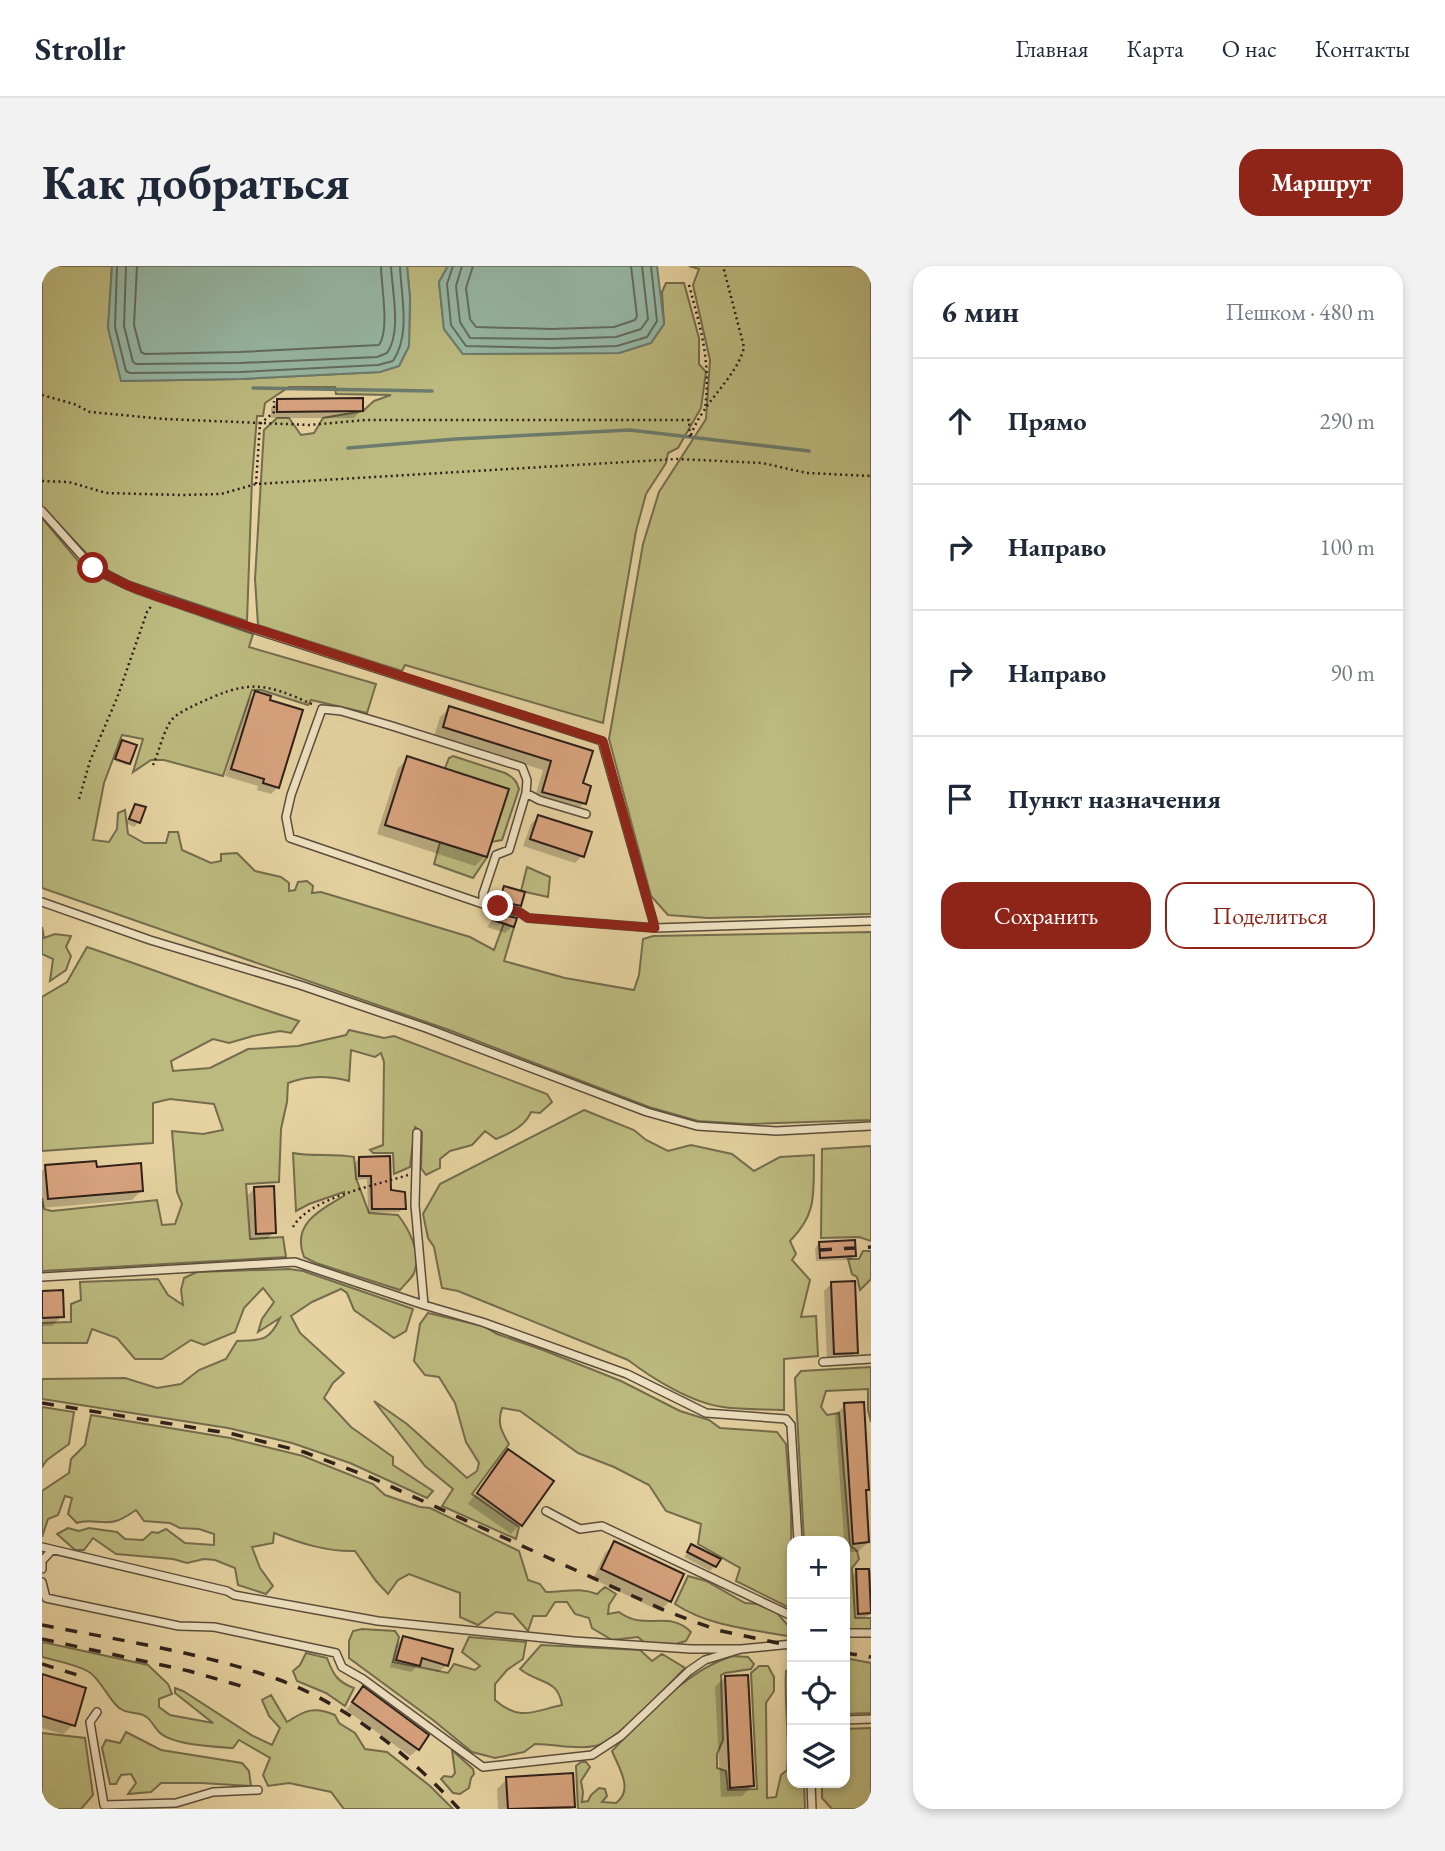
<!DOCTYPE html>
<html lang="ru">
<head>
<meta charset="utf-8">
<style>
	:root { --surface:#fff; --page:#f2f2f3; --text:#1f2937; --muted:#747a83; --line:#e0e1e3; --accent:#8f2418 }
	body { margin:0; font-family:"EB Garamond",serif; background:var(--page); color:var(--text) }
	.controls { position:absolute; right:21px; bottom:21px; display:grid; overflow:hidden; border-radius:14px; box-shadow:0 4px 10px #0003 }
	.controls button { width:63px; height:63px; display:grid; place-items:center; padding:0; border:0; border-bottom:2px solid var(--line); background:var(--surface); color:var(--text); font:35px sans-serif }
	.stop { position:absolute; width:21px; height:21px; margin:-16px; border:5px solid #8f2418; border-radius:50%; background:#fff }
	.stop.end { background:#8f2418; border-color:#fff; box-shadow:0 2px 7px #0008 }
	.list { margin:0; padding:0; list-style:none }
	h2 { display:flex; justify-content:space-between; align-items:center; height:91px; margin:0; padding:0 28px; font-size:30px }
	h2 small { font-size:23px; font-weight:400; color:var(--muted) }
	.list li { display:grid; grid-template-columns:46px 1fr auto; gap:21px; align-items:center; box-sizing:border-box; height:126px; padding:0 28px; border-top:2px solid var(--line) }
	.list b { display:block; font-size:26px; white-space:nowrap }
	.list em { font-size:23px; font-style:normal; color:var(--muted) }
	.actions { display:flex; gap:14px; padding:21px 28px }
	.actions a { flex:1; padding:16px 0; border:2px solid var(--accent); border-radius:21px; text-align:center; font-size:24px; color:var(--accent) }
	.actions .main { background:var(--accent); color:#fff }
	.icon { flex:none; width:38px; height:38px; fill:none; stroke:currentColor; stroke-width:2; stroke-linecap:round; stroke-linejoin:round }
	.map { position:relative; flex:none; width:829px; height:1543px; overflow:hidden; border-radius:21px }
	header { display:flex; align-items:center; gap:42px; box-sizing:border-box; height:98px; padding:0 35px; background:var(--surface); border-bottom:2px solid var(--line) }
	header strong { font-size:33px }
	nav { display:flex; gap:38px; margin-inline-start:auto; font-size:24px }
	.intro { display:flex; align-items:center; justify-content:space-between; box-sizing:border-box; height:168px; padding:0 42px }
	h1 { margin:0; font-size:49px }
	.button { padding:18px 32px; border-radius:21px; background:var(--accent); color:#fff; font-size:24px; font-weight:700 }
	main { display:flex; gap:42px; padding:0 42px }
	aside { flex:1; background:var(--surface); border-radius:21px; box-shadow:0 4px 10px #0003 }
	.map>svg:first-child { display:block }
	.green { fill:#bcba7f; stroke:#746c4c; stroke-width:2 }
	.water { fill:#96b8a5; stroke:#6c7b6d; stroke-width:2 }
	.shadow { fill:#0003 }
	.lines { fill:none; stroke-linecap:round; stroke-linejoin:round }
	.shore { stroke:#626c5f; stroke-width:2 }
	.stream { stroke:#6c7b6d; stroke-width:3.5 }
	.building { fill:#d8a37e; stroke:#2d1f19; stroke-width:2 }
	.service-casing { stroke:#5b4c3b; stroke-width:10 }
	.path { stroke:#2d1f19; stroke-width:2.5; stroke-dasharray:2 3.5; stroke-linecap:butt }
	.service { stroke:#efe2c2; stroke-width:7 }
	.rail { stroke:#2d1f19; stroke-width:3.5; stroke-dasharray:12 12; stroke-linecap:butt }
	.route { stroke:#8f2418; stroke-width:9 }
</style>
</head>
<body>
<header>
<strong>Strollr</strong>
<nav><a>Главная</a><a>Карта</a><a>О нас</a><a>Контакты</a></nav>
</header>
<div class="intro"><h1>Как добраться</h1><a class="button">Маршрут</a></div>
<main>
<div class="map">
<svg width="829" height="1543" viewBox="0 0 829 1543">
	<rect width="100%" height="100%" fill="#e6d3a1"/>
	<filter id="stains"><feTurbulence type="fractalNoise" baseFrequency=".00286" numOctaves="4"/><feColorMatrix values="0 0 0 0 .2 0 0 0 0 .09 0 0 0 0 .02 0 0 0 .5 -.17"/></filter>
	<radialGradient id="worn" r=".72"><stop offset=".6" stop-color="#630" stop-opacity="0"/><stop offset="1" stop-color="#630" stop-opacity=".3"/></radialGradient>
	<path class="green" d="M0,0H70L66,62L80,115L199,113L338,106L357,100L367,80L368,32L365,0H406L397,16L402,63L421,88L577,87L609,77L622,58L620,26L624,17H642L657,72V98L664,106L659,142L636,182L626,187L624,197L604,228L594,265L561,457L363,399L360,405L216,359L213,313L222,164L235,152H247L259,169L272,167L281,152L321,145L332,135L349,129L294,128L293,121H247L223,137L221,150H215L210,213L205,355L88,316L69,306L51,294L0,241Z
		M647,0H829V648L666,652L626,649L609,630L567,473L601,278L617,226L664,153L668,94L651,19L657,3Z
		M0,252L36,295L54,309L93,327L211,368L207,381L334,418L325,447L269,434L266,439L219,424H210L181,510L122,494H109L91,506L101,473L80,469L62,517L51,574L67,576L75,563L76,547L83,544L86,568L102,577H124L127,566H136L140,584L169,597L179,595V588L195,587L213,605L239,611L247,617V625L253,624L256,616L265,615L271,620L270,627L279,626L428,671L452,684L462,657L472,661L462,695L523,712L592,724L597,709L601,673L611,670L829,666V854L705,858L656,855L607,841L407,764L0,622Z
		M411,490L463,507C471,511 475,515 477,523L460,574L449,576L403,502L407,492Z
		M398,576L445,591L431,612L392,598Z
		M485,601L508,611L506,631L479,625Z
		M0,661L2,672L13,668L29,670L24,681L29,690L24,704L8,715L11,693L0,688Z
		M45,681C116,705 186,732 257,755L249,767L238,765L211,770L187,777L171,773L129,795L131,805L168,802L206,783L256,780L304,769L307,764L342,772L352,770L505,828L510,836L498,847L489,846C484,860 467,868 454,873L443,865L430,879L408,885L398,893V902L384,909L379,902L380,866L373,861L368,901L352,908L351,887H331L328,884L341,879L342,796L339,787L333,791L309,784L307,815C285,809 266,809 246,817L245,836L239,863L237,916L204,918L208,973L241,971L244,991L0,1005V932L2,943L10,945L115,934L120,959L133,958L140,938L135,926L130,865L161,868L181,864L172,838L128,833L111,837V877L0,885V731L25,716Z
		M542,844L592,864L604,874L626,885L649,879L690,888L712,905L738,891L772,889C771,927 776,947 748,975L754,988L750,994L768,1014L759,1051L774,1050L776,1090L742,1093V1144C722,1143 701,1144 681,1141C650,1137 611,1113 586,1094L416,1025L400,1022L392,981L386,972L381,948L398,918Z
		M829,880V975L817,971L779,972L780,883Z
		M251,887C271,891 291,887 312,891L314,912L327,947L356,949C367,963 380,988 372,1007C370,1012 362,1019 358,1024L274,997L262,991C249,958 278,944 302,930V926L267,938L254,945Z
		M821,985H829V1013L818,1024L815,1011L810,1008L806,993H817Z
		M247,1003L261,1005L371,1043L364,1065L352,1072L312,1044L305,1027L299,1023L270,1036L249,1050L258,1067L302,1107L291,1117L282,1132L309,1161L351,1191V1199L391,1225L385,1232L308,1197L250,1177L186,1162L0,1133V1113L83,1112L115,1122L139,1118L157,1104L184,1093L195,1075C219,1074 227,1076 238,1052L216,1066L220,1053L232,1036L221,1022L202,1042L193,1066L162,1079L149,1074L120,1093H93L75,1072L50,1063L45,1077H0V1057L29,1056V1038L39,1034L38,1016L116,1013L126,1029L141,1039L139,1024L142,1012L155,1006Z
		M386,1047L441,1060L455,1068L501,1084L579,1115L638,1145L667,1154L678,1162L735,1166L744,1178L749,1245L750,1343L694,1315L698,1302L656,1278L659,1258L624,1245L607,1219L572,1201L536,1187L478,1145L460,1142C455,1158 459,1164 467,1178L430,1228L477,1261L474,1273L400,1240L411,1223L383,1200L332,1135L365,1158L425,1212L435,1205L437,1197L424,1176L413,1137L397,1111L383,1109L372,1095L378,1058Z
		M829,1101V1156L826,1144V1123L784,1125L779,1141L785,1149L797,1147L808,1279L815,1285L817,1293L810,1302L813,1352H829V1363H803V1275H762L753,1112L759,1105Z
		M0,1141L32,1146L27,1178L5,1194L0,1201Z
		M49,1149L188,1172L261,1190L331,1218L343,1229L378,1241L388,1242L477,1285L486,1314L498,1318L504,1326C524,1326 536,1321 555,1328L563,1321L574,1328L567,1339L566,1348L577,1346C604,1366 626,1343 649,1366L644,1375L634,1378L603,1377L596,1371L570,1374L550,1362L547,1352L533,1348L525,1336H513L504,1350H491L486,1365L471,1348L454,1346L436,1359L418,1351V1327L367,1308L356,1314L346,1328L334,1315L313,1285C285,1286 258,1277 232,1267L231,1277L210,1281L218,1302L231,1320L224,1328L196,1319L193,1302L173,1294L162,1293L145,1297L131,1293L74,1288L51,1272L42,1284H33L15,1268L26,1262L37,1265L47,1262L75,1266L83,1273L101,1274L110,1266L116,1267L124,1263L143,1277L172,1279V1268L157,1263L138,1262L128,1257L102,1255L94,1244C88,1248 81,1253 74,1255C61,1259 48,1252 35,1257L26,1248L30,1232L23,1230L16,1249L6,1253L0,1271V1225L27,1207L29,1193L43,1179Z
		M646,1310L664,1315L703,1337L715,1338L735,1347L750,1364L745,1370C707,1363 666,1360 633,1338Z
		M320,1363L353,1365L357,1371L351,1396L406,1407L412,1398L433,1404L438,1400L420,1386L427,1371L484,1376L481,1393L465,1404L453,1418V1434C478,1456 492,1445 520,1439C516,1412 496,1418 478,1403L499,1379L598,1384L610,1395L620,1388L643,1402C626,1419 573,1477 553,1480C533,1484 514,1478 493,1478L482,1486L453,1492L430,1486L391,1454L307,1392V1375L311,1365Z
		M0,1376L106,1399L126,1418L130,1428L117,1433V1441L128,1449L171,1457L133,1427V1422L141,1425L211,1470L230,1479L238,1462L227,1450L220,1434L229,1429L245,1456C263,1444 273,1440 293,1449L297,1457L313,1467L323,1483L345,1486L388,1520L411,1543H302L289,1526L247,1517L226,1520L221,1509L228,1492L197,1474L191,1482C173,1481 130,1479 117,1466C111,1460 108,1450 98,1448C89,1446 81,1447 74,1439C66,1431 56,1411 47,1406C34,1398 14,1395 0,1391Z
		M264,1387L285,1392C291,1408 295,1416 312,1422L303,1440L284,1427L255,1415L251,1405L258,1399Z
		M691,1390L706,1391L712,1398L709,1403L683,1407L679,1409L681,1474L675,1488V1502L684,1505L686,1524L715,1523L709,1407L717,1400H726L732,1411V1425L724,1437L725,1532L734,1531L739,1509L745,1504C748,1470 742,1438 744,1405L750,1402V1517H762L763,1543H536L534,1500L539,1496H544L548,1501L539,1515L541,1526L540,1536L546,1535L549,1529L557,1522L563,1523L565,1530L560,1536L574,1537C592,1524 577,1502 570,1485C602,1451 646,1403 691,1390Z
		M803,1392L829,1397V1447L803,1448Z
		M829,1462V1543H790L780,1532V1517H803V1463Z
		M84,1466L119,1484L200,1497L207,1505L209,1520L159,1517H119L109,1526L86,1528L94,1517L89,1508L79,1509L74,1518H68L60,1482L64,1474L78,1477Z
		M0,1467L43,1472L51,1529L39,1543H0Z
		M410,1484L431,1503L432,1508L429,1512L427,1522L418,1528L411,1527L399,1513L402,1510L410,1511L413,1507Z"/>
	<path class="water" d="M70,0H365L368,32L367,80L357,100L338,106L199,113L79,115L66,62Z
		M406,0H615L622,58L609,77L577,87L421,88L402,63L397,16Z"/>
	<path class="shadow" d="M236,134L319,144L312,152H229V142Z
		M213,427L236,521L229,528L215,524L216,520L183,510L206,435Z
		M408,442L549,486L539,518L542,537L533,547L492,535L501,504L392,470L398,451Z
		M80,476L87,498L85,499L73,495Z
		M366,492L443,590L433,600L335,568L356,502Z
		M93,540L97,556L92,561L84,557L89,544Z
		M496,551L540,590L533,597L481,580L489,558Z
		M462,622L477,639L470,646L451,642L455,629Z
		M454,649L471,660L463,667L445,661Z
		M317,892L362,942L357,946L326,947L325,913L313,914V897Z
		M4,901L53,903L100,924L90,934L0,942V905Z
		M213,922L232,966L225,973L208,974L206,929Z
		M777,977L813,989L808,994L774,995L773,982Z
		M789,1018L814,1086L807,1094L785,1095L782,1025Z
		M0,1027L20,1050L10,1060H0Z
		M803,1139L825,1223L823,1226L826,1276L816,1286H803L793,1149Z
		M467,1185L478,1258L469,1268L426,1238L457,1195Z
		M573,1277L628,1335L618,1345L551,1313L563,1287Z
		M650,1280L673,1300L668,1305L642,1291Z
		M815,1305H829V1348L823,1351L813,1352L810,1310Z
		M361,1372L405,1399L397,1406L375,1400L369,1406L348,1401L354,1379Z
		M0,1410L31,1459L21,1468L0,1462Z
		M683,1411L710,1520L700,1530L679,1531L673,1421Z
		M321,1423L376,1483L368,1490L304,1444Z
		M465,1513L531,1541L529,1543H456L455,1523Z"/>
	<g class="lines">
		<path class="shore" d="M75,0L73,61L84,105L88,107L198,106L336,99L351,95C369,68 359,30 358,0
			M84,0L82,60L91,96L94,98L198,97L335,91L345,87C360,66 350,25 349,0
			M95,0L92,59L99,86L103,88L197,86L337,79C348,64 339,19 339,0
			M411,0L405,18L409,59L424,80L510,82L575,80L605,71L615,55L609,0
			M420,0L414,20L418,56L428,72L510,73L574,71L599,63L606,53L600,0
			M431,0L424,22L428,53L434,61L510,63L572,61L593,54L595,50L589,0"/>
		<path class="stream" d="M211,122L390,125
			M306,182L414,173L588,164L767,185"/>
	</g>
	<path class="building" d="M321,132V145L235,146V133Z
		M213,425L229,430L228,434L261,444L237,522L221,517L222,513L189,503Z
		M407,440L551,485L541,517L549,520L544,538L500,526L509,495L401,461Z
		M80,474L95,479L88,498L73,493Z
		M365,490L467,523L445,591L343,559Z
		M93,538L104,541L98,557L87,553Z
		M496,549L550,566L542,591L488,573Z
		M462,620L483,626L479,640L457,635Z
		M453,647L475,652L472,661L451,654Z
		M348,890L349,924L363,926L364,943H330L329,910H317V891Z
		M54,895L55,901L99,897L101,925L6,933L3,899Z
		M232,920L234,967L214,968L212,921Z
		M813,974L814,990L778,992L777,976Z
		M813,1015L816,1087L792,1088L789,1016Z
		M21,1024L22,1051L0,1052V1025Z
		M822,1136L827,1224H824L827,1276L811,1278L802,1137Z
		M466,1183L512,1215L480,1260L435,1227Z
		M572,1275L642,1308L629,1336L559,1303Z
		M649,1278L679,1293L674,1301L645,1286Z
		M814,1303H827L829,1347L816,1348Z
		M361,1370L411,1383L406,1400L380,1392L378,1400L354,1394Z
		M0,1408L44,1422L33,1460L0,1450Z
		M706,1409L712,1520L688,1522L683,1410Z
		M321,1420L387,1469L377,1484L310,1436Z
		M531,1507L533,1541L466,1543L464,1511Z"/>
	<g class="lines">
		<g class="service-casing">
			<path id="service" d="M0,245L51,302L85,319L208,362L560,475L613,662L829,655
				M544,548L497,534L484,527L485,514L480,501L350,460L299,445L280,443L249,529L244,551L248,572L441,638L477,646L486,652L613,662
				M0,636L108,674L258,719L384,762L605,846L655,860L734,865L829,860
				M441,638V628L454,589L467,584L484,527
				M375,867L373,939L382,1039L440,1056L585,1108L664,1147L744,1153L749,1159L756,1275
				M0,1011L253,996L382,1039
				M781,1096L829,1093
				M504,1245L538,1263L560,1260L750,1350
				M0,1281L185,1325L192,1329L336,1355L532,1375L649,1383H699L750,1378
				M0,1303V1295L10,1284
				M0,1316L4,1332L137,1360L172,1361L294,1387L300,1401L321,1413L441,1501L550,1489L579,1470L647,1405L663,1394L699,1383
				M803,1367H829
				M55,1446L48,1456L62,1539L134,1537L171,1526L216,1524
				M803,1454L829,1453
				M769,1517L770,1543"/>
		</g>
		<path class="path" d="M647,19C659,64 669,95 663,143
			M0,129L32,138L48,146L123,153L267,159L323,154H647L648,172
			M649,169C660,137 696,110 702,81L681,0
			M0,215L27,216L64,227L139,229L179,228L214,218L635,193L720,197L765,207L829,210
			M214,218L218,158L232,146V135
			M111,499C117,486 120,470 127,458C132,448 144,444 153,439C206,414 219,415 272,439
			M37,533L48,495L75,432L105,346L110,339
			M251,961C267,932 335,919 366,909"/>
		<use href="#service" class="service"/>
		<path class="rail" d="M778,984L829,981
			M0,1137L191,1168L262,1186L330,1212L624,1345L675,1364L750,1380
			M0,1359C77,1374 161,1387 235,1413C304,1438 368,1489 417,1543
			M0,1373L147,1405L199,1420
			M803,1387L829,1391
			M0,1398L42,1411"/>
	</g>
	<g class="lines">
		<path class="route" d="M51,302L85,319L116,331L561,475L613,662L486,652L477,646L456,640"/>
	</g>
	<rect width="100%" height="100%" filter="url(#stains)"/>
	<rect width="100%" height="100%" fill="url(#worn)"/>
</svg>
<div class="controls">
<button>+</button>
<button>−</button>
<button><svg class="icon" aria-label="locate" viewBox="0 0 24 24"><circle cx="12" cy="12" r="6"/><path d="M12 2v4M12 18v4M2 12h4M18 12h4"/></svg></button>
<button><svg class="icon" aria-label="layers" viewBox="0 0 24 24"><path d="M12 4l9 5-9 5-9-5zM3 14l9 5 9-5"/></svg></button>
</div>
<div class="stop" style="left:51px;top:302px"></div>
<div class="stop end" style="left:456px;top:640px"></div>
</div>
<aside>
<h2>6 мин<small>Пешком · 480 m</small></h2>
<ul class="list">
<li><svg class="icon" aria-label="ahead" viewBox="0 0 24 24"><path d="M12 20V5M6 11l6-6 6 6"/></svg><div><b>Прямо</b></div><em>290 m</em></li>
<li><svg class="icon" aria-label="right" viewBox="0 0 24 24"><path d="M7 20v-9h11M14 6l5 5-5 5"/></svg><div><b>Направо</b></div><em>100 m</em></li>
<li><svg class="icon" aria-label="right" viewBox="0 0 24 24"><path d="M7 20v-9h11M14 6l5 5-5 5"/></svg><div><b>Направо</b></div><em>90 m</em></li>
<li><svg class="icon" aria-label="arrive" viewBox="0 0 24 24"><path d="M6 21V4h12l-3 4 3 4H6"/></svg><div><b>Пункт назначения</b></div></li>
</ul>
<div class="actions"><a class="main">Сохранить</a><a>Поделиться</a></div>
</aside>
</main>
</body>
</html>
